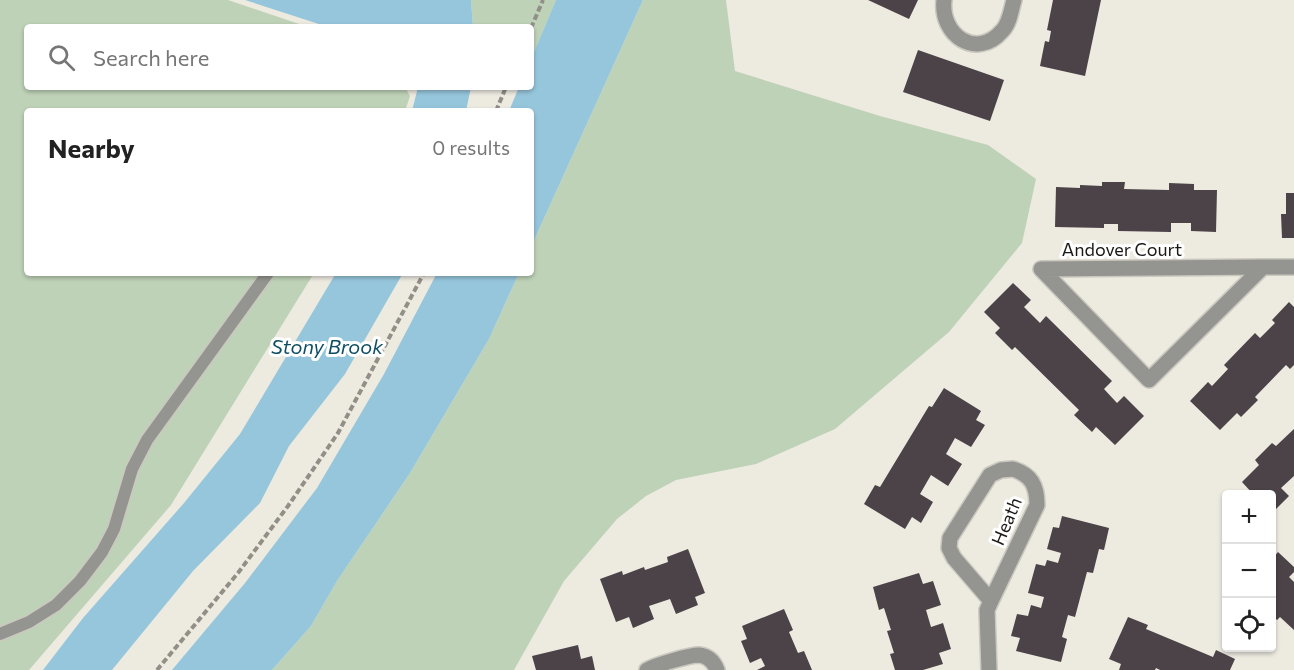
<!DOCTYPE html>
<html lang="en">
<head>
<meta charset="utf-8">
<style>
	:root { --surface:#fff; --page:#f2f2f2; --text:#222; --muted:#767676; --line:#e0e0e0 }
	body { margin:0; font-family:Commissioner,sans-serif; background:var(--page); color:var(--text) }
	.controls { position:absolute; right:18px; bottom:18px; display:grid; overflow:hidden; border-radius:6px; box-shadow:0 2px 4px #0004 }
	.controls button { width:54px; height:54px; display:grid; place-items:center; padding:0; border:0; border-bottom:2px solid var(--line); background:var(--surface); color:var(--text); font:30px sans-serif }
	.list { margin:0; padding:0; list-style:none }
	h2 { display:flex; justify-content:space-between; align-items:center; height:78px; margin:0; padding:0 24px; font-size:26px }
	h2 small { font-size:20px; font-weight:400; color:var(--muted) }
	.icon { flex:none; width:33px; height:33px; fill:none; stroke:currentColor; stroke-width:2; stroke-linecap:round; stroke-linejoin:round }
	.map { position:relative; flex:none; width:1294px; height:670px; overflow:hidden }
	.search { position:absolute; background:var(--surface); box-shadow:0 2px 4px #0004; left:24px; top:24px; width:510px; height:66px; display:flex; align-items:center; gap:15px; box-sizing:border-box; padding:0 21px; border-radius:6px; color:var(--muted); font-size:22px }
	.panel { position:absolute; background:var(--surface); box-shadow:0 2px 4px #0004; left:24px; top:108px; width:510px; height:168px; border-radius:6px }
	.map>svg:first-child { display:block }
	.green { fill:#bed2b7 }
	.water { fill:#96c6dc }
	.building { fill:#4b4348 }
	.lines { fill:none; stroke-linecap:round; stroke-linejoin:round }
	.service-casing { stroke:#cbc8bf; stroke-width:15 }
	.minor-casing { stroke:#cbc8bf; stroke-width:18 }
	.path { stroke:#918f88; stroke-width:4; stroke-dasharray:6 3; stroke-linecap:butt }
	.service { stroke:#949490; stroke-width:12 }
	.minor { stroke:#949490; stroke-width:15 }
	.labels { text-anchor:middle; dominant-baseline:central; stroke-width:6; stroke-linejoin:round; paint-order:stroke }
	.street-label { font-size:18px; fill:#191814; stroke:#fff }
	.water-label { font-size:20px; font-style:italic; fill:#0d4e64; stroke:#fff }
</style>
</head>
<body>
<div class="map">
<svg width="1294" height="670" viewBox="0 0 1294 670">
	<rect width="100%" height="100%" fill="#edeae0"/>
	<path class="green" d="M0,0H228L308,27H27V87H405L410,96L405,111H27V273H314L171,505L29,670H0Z
		M471,0H556L531,59V27H473Z
		M643,0H726L735,71L880,116L988,145L1036,179L1022,243L949,332L835,429L756,464L676,480L646,496L617,519L564,581L514,670H272L311,626L337,581L410,473L489,339L519,273H531V247Z"/>
	<path class="water" d="M245,0H471L473,27H328Z
		M556,0H643L531,247V111H509L519,87H531V59Z
		M418,87H471L466,111H412Z
		M336,273H403L345,374L289,446L260,503L193,571L112,670H43L83,618L184,503L240,434Z
		M437,273H519L489,339L410,473L337,581L311,626L272,670H172L245,583L317,488L384,374Z"/>
	<path class="building" d="M868,0H918L909,19Z
		M1053,0H1101L1085,76L1040,66L1045,41L1049,42L1051,31L1047,30Z
		M918,50L1004,80L990,121L903,92Z
		M1102,182H1125L1124,189L1169,190V183L1194,184V190H1217L1216,232L1191,231V223H1171V232L1118,231V224H1104V228L1055,227L1056,187L1080,188V185L1102,186Z
		M1286,193H1294V238H1282L1281,214H1286Z
		M1013,283L1031,300L1024,307L1040,323L1046,316L1112,381L1104,389L1117,403L1124,396L1144,416L1115,445L1096,427L1092,432L1074,415L1079,410L1015,347L1012,350L995,333L1000,328L984,312Z
		M1289,302L1294,307V365L1290,369L1286,365L1255,397L1258,400L1241,417L1237,413L1220,430L1190,401L1208,382L1212,386L1228,369L1224,365L1255,333L1260,338L1275,323L1272,320Z
		M944,388L981,411L976,420L985,425L971,447L955,438L946,454L962,464L948,486L931,475L920,494L933,502L921,523L912,517L905,529L864,504L875,485L880,487L929,406L932,407Z
		M1294,429V476L1281,488L1289,496L1272,513V494H1253L1242,482L1259,465L1255,460L1272,443L1276,446Z
		M1062,516L1109,528L1104,550L1099,549L1093,573L1087,572L1075,617L1068,615L1062,637L1067,639L1061,662L1016,651L1020,638L1011,636L1017,614L1028,616L1031,605L1041,608L1044,597L1028,593L1036,564L1045,566L1047,560L1058,563L1061,553L1047,549L1053,527L1059,528Z
		M688,549L705,593L695,597L698,605L676,614L670,599L649,606L654,619L633,628L629,617L616,622L600,579L622,571L623,575L644,567L645,570L668,562L667,557Z
		M1278,552L1294,567V572L1289,577L1294,582V630L1280,617L1277,620L1272,615V559Z
		M919,573L923,584L933,581L941,605L926,610L931,627L943,623L951,649L939,653L943,664L923,670H895L890,654L894,653L887,631L891,630L884,608L879,610L873,587Z
		M784,609L793,630L789,632L798,653L804,651L812,670H757L765,666L761,658L750,663L741,641L747,639L742,626Z
		M1128,617L1148,625L1146,629L1213,657L1216,650L1235,659L1230,670H1160L1156,668L1155,670H1119L1121,664L1109,659Z
		M578,645L581,659L592,656L595,670H536L532,656Z"/>
	<g class="lines">
		<g class="service-casing">
			<path id="service" d="M0,634L29,622L56,605L80,581L102,552L114,529L132,469L147,440L268,273"/>
		</g>
		<g class="minor-casing">
			<path id="minor" d="M944,0C940,36 977,60 1002,31C1010,23 1011,10 1014,0
				M1263,267L1149,380L1041,269Z
				M1263,267H1294
				M1013,469C1031,475 1037,485 1037,505L991,601L954,558L949,548L950,538L990,475L1001,470Z
				M647,670C655,665 690,655 699,655C708,656 714,662 717,670
				M989,670L987,610L991,601"/>
		</g>
		<path class="path" d="M531,28L543,0
			M496,111L506,87
			M157,670L238,573L288,506L338,433L424,273"/>
		<use href="#service" class="service"/>
		<use href="#minor" class="minor"/>
	</g>
	<g class="labels">
		<g class="street-label">
			<text x="1122" y="249">Andover Court</text>
			<text transform="translate(1006 521) rotate(-67)">Heath</text>
		</g>
		<g class="water-label">
			<text x="327" y="346">Stony Brook</text>
		</g>
	</g>
</svg>
<div class="controls">
<button>+</button>
<button>−</button>
<button><svg class="icon" aria-label="locate" viewBox="0 0 24 24"><circle cx="12" cy="12" r="6"/><path d="M12 2v4M12 18v4M2 12h4M18 12h4"/></svg></button>
</div>
<div class="search"><svg class="icon" aria-label="search" viewBox="0 0 24 24"><circle cx="10" cy="10" r="6"/><path d="M15 15l6 6"/></svg>Search here</div>
<section class="panel">
<h2>Nearby<small>0 results</small></h2>
<ul class="list">
</ul>
</section>
</div>
</body>
</html>
